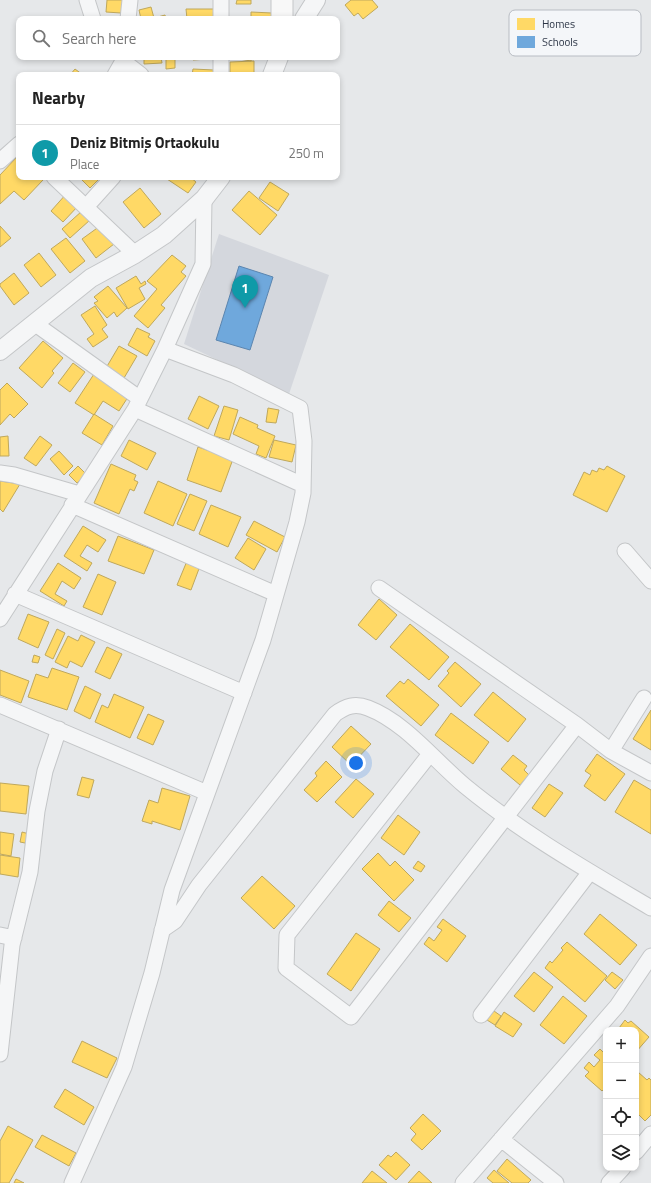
<!DOCTYPE html>
<html lang="en">
<head>
<meta charset="utf-8">
<style>
	:root { --surface:#fff; --page:#f6f6f6; --text:#222; --muted:#767676; --line:#e0e0e0; --accent:#6c737f }
	body { margin:0; font-family:"Titillium Web",sans-serif; background:var(--page); color:var(--text) }
	.controls { position:absolute; right:12px; bottom:12px; display:grid; overflow:hidden; border-radius:8px; box-shadow:0 2px 6px #0003 }
	.controls button { width:36px; height:36px; display:grid; place-items:center; padding:0; border:0; border-bottom:1px solid var(--line); background:var(--surface); color:var(--text); font:20px sans-serif }
	.you { position:absolute; left:356px; top:763px; width:14px; height:14px; margin:-10px; border:3px solid #fff; border-radius:50%; background:#1a73e8; box-shadow:0 0 0 6px #1a73e833 }
	.badge { display:grid; place-items:center; width:26px; height:26px; border-radius:50%; background:var(--accent); color:#fff; font-size:13px; font-weight:700 }
	.pin { position:absolute; translate:-50% -33px; filter:drop-shadow(0 1px 2px #0008) }
	.pin::after { content:''; position:absolute; top:21px; width:14px; height:12px; background:inherit; clip-path:polygon(0 0,100% 0,50% 100%) }
	.list { margin:0; padding:0; list-style:none }
	h2 { display:flex; justify-content:space-between; align-items:center; height:52px; margin:0; padding:0 16px; font-size:17px }
	h2 small { font-size:13px; font-weight:400; color:var(--muted) }
	.list li { display:grid; grid-template-columns:26px 1fr auto; gap:12px; align-items:center; box-sizing:border-box; height:56px; padding:0 16px; border-top:1px solid var(--line) }
	.list b { display:block; font-size:15px; white-space:nowrap }
	.list p { margin:0; font-size:13px; white-space:nowrap; color:var(--muted) }
	.list em { font-size:13px; font-style:normal; color:var(--muted) }
	.icon { flex:none; width:22px; height:22px; fill:none; stroke:currentColor; stroke-width:2; stroke-linecap:round; stroke-linejoin:round }
	.map { position:relative; flex:none; width:651px; height:1183px; overflow:hidden }
	.search { position:absolute; background:var(--surface); box-shadow:0 2px 6px #0003; left:16px; top:16px; width:324px; height:44px; display:flex; align-items:center; gap:10px; box-sizing:border-box; padding:0 14px; border-radius:8px; color:var(--muted); font-size:15px }
	.panel { position:absolute; background:var(--surface); box-shadow:0 2px 6px #0003; left:16px; top:72px; width:324px; height:108px; border-radius:8px }
	.map>svg:first-child { display:block }
	.built { fill:#d4d7dd }
	.homes { fill:#ffd966; stroke:#bfa85c }
	.schools { fill:#6fa8dc; stroke:#5b85af }
	.lines { fill:none; stroke-linecap:round; stroke-linejoin:round }
	.minor-casing { stroke:#c4c6c8; stroke-width:17 }
	.tertiary-casing { stroke:#c4c6c8; stroke-width:20 }
	.secondary-casing { stroke:#c4c6c8; stroke-width:23 }
	.minor { stroke:#f5f6f7; stroke-width:15 }
	.tertiary { stroke:#f5f6f7; stroke-width:18 }
	.secondary { stroke:#f8f8f8; stroke-width:21 }
	.key { fill:#f4f6f9; stroke:#b8bcc3; stroke-width:1 }
	.key-label { font-size:11px; fill:#2b3445 }
</style>
</head>
<body>
<div class="map">
<svg width="651" height="1183" viewBox="0 0 651 1183">
	<rect width="100%" height="100%" fill="#e6e8ea"/>
	<path class="built" d="M219,234L329,275L289,394L184,344Z"/>
	<path class="homes" d="M107,0H128L127,19H120L121,13L106,12Z
		M237,0H251V4H236Z
		M351,0H372L378,7L363,19L358,13L354,16L345,5Z
		M151,7L154,18L165,15L166,19H141L139,10Z
		M186,9H215V19H187Z
		M251,12L272,13V19H251Z
		M144,57H161L162,63L144,64Z
		M166,57H175V68L166,69Z
		M193,57H208V59L193,60Z
		M240,57H252L251,61L239,59Z
		M254,61V75H230V62Z
		M75,69L83,75H70Z
		M193,69L214,70V75H192Z
		M16,158L19,161V177H40L43,180L24,200L14,191L0,204V175Z
		M79,177H101L90,188Z
		M164,177H190L196,182L188,193Z
		M270,182L289,194L278,211L259,198Z
		M140,188L161,214L144,228L123,202Z
		M249,191L277,215L260,235L232,210Z
		M67,193L79,205L63,222L51,211Z
		M82,211L90,220L70,238L62,229Z
		M0,226L11,238L0,247Z
		M100,226L114,244L96,258L82,239Z
		M66,238L85,261L70,273L51,249Z
		M39,253L56,275L41,287L24,265Z
		M172,255L186,266L181,272L186,276L161,305L165,308L148,328L134,316L157,289L147,281Z
		M14,273L29,293L14,305L0,286V284Z
		M136,276L141,284L145,281L146,284L139,288L145,299L128,309L116,288Z
		M108,286L127,308L117,317L114,312L107,318L94,303L98,301L94,297Z
		M95,306L107,325L102,329L108,337L93,347L87,339L94,334L81,315Z
		M137,328L150,334L148,337L155,341L147,356L128,345Z
		M43,341L63,358L52,371L54,373L42,388L19,368Z
		M119,346L137,356L124,378L106,368Z
		M73,363L85,372L70,392L58,383Z
		M94,374L130,394L119,411L103,401L94,415L75,403Z
		M7,383L28,404L14,418L10,414L0,425V390Z
		M199,396L219,406L208,429L188,419Z
		M224,406L238,410L229,440L214,436Z
		M268,408L279,410L276,423L266,422Z
		M94,414L113,426L102,445L82,433Z
		M240,417L258,425L257,428L275,436L266,458L256,454L259,446L233,434Z
		M8,436L9,456H0V437Z
		M40,436L52,445L36,466L24,458Z
		M129,440L156,453L147,470L121,456Z
		M274,440L296,445L292,462L269,457Z
		M198,447L233,459L221,492L187,480Z
		M59,451L73,466L64,475L50,459Z
		M111,464L136,475L134,480L138,482L134,491L130,489L119,514L94,503Z
		M78,466L86,474L77,483L69,475Z
		M607,466L625,476L607,512L573,495L584,472L590,475L592,470L597,472L599,468L604,470Z
		M0,481L20,484L3,512L0,509Z
		M158,481L187,494L173,526L144,513Z
		M190,494L207,501L194,531L177,524Z
		M211,505L241,517L228,547L199,534Z
		M254,521L285,537L277,552L246,535Z
		M83,526L106,540L98,552L87,545L80,556L92,563L87,571L64,556Z
		M118,536L154,550L144,574L108,561Z
		M248,538L266,549L254,570L235,558Z
		M187,561L200,566L191,590L177,585Z
		M58,563L81,578L74,589L62,581L55,594L67,601L64,606L40,591Z
		M98,574L116,582L102,615L83,607Z
		M379,599L397,615L376,640L358,625Z
		M28,614L49,622L38,648L18,639Z
		M410,624L449,657L429,680L390,647Z
		M57,629L65,633L53,659L45,655Z
		M81,635L95,642L82,667L70,661L67,668L55,662L68,636L78,641Z
		M107,647L122,654L110,679L95,672Z
		M34,655L40,657L38,663L32,662Z
		M455,662L481,684L461,707L438,686L449,673L447,671Z
		M52,668L79,677L67,710L28,697L36,674L48,678Z
		M0,670L29,681L21,703L0,695Z
		M408,679L439,705L421,726L386,696L400,681L404,684Z
		M85,686L101,694L90,719L74,711Z
		M493,692L526,719L508,742L474,715Z
		M114,694L144,707L130,738L95,722L102,705L108,708Z
		M651,710V750L633,739Z
		M451,713L489,742L473,764L435,735Z
		M148,714L164,721L153,745L137,738Z
		M351,726L371,744L351,765L332,747Z
		M597,754L625,774L605,801L584,786L591,775L585,771Z
		M513,755L527,766L524,770L529,775L520,785L501,769Z
		M326,761L342,777L317,802L304,790L317,776L315,773Z
		M82,777L94,780L89,798L77,795Z
		M356,779L374,794L353,818L335,802Z
		M634,780L651,790V834L615,812Z
		M0,783L29,786L26,814L0,811Z
		M549,784L563,793L545,817L532,808Z
		M162,788L190,796L180,830L152,821V824L142,821L149,800L158,803Z
		M398,815L420,832L404,855L381,838Z
		M0,832L14,834L11,856L0,854Z
		M22,832L33,835L30,844L20,842Z
		M378,853L390,866L395,861L414,880L394,901L362,869Z
		M0,855L20,858L18,877L0,874Z
		M418,861L425,866L421,872L413,868Z
		M262,876L295,906L274,929L241,898Z
		M389,901L411,918L399,932L378,915Z
		M600,914L637,945L620,965L584,934Z
		M443,919L466,936L447,962L424,944L429,937L434,941L442,930L437,927Z
		M356,933L380,949L351,991L327,974Z
		M567,942L607,976L585,1002L545,968L550,961L552,963L563,950L561,948Z
		M534,972L553,987L534,1012L514,996Z
		M612,972L623,980L615,989L605,980Z
		M563,996L587,1016L564,1044L540,1025Z
		M494,1011L501,1016L495,1025L487,1020Z
		M504,1012L522,1024L513,1037L495,1026Z
		M625,1020L628,1023L631,1021L649,1037L636,1052V1030H621L619,1028Z
		M82,1041L117,1058L107,1078L72,1062Z
		M600,1049L604,1053L606,1051V1087L602,1091L585,1076L589,1072L584,1068L589,1062L594,1067L600,1060L594,1055Z
		M638,1072L647,1080L649,1078L651,1080V1115L645,1121L636,1112V1074Z
		M65,1089L94,1107L84,1125L54,1107Z
		M423,1114L441,1131L422,1150L411,1140L416,1134L410,1128Z
		M8,1126L33,1140L9,1183H0V1141Z
		M42,1135L76,1153L69,1166L35,1147Z
		M396,1152L410,1165L396,1180L379,1165L388,1155L391,1157Z
		M507,1159L531,1180L528,1183H512L497,1171Z
		M494,1170L509,1183H493L487,1178Z
		M372,1171L387,1183H362Z
		M419,1171L432,1183H408Z
		M16,1179L24,1183H14Z"/>
	<path class="schools" d="M239,266L273,277L250,350L216,340Z"/>
	<g class="lines">
		<g class="minor-casing">
			<path id="minor" d="M87,0L93,19
				M221,0V19
				M128,19L130,0
				M124,57L123,61L141,75
				M221,57V75
				M115,75L123,61
				M0,161L19,144
				M54,177L135,254
				M86,207L113,177
				M34,323L139,398
				M135,409L303,485
				M0,473L14,475L79,494
				M72,505L276,594
				M625,551L651,581
				M379,588L577,725L611,751L651,773
				M15,594L244,693
				M0,619L135,409L165,349L203,264L204,199
				M0,705L207,793
				M611,751L644,698
				M430,754L287,935L286,968L351,1017L577,725
				M162,930L175,921L199,885L335,714C346,706 355,703 368,708C405,722 435,761 465,786C522,833 587,870 651,908
				M0,935L14,938
				M481,1015L590,872
				M0,1054L12,945L30,872L37,811L45,771L59,729
				M501,1139L556,1183
				M636,1152L651,1134
				M72,1183L124,1067L152,973L172,890L263,640L297,522L303,493L304,441L300,408L234,375L165,349
				M463,1183L617,1006L651,956
				M609,1183L623,1168"/>
		</g>
		<g class="tertiary-casing">
			<path id="tertiary" d="M304,19L316,0
				M272,75L279,57
				M0,351L91,278L135,254L164,235L204,199L221,177"/>
		</g>
		<g class="secondary-casing">
			<path id="secondary" d="M282,19V0"/>
		</g>
		<use href="#minor" class="minor"/>
		<use href="#tertiary" class="tertiary"/>
		<use href="#secondary" class="secondary"/>
	</g>
	<rect x="509" y="10" width="132" height="46" rx="6" class="key"/>
	<rect x="517" y="18" width="18" height="12" fill="#ffd966"/>
	<rect x="517" y="36" width="18" height="12" fill="#6fa8dc"/>
	<g class="key-label">
		<text x="542" y="28">Homes</text>
		<text x="542" y="46">Schools</text>
	</g>
</svg>
<div class="controls">
<button>+</button>
<button>−</button>
<button><svg class="icon" aria-label="locate" viewBox="0 0 24 24"><circle cx="12" cy="12" r="6"/><path d="M12 2v4M12 18v4M2 12h4M18 12h4"/></svg></button>
<button><svg class="icon" aria-label="layers" viewBox="0 0 24 24"><path d="M12 4l9 5-9 5-9-5zM3 14l9 5 9-5"/></svg></button>
</div>
<div class="you"></div>
<div class="pin badge" style="left:245px;top:308px;background:#0f9aa8">1</div>
<div class="search"><svg class="icon" aria-label="search" viewBox="0 0 24 24"><circle cx="10" cy="10" r="6"/><path d="M15 15l6 6"/></svg>Search here</div>
<section class="panel">
<h2>Nearby<small></small></h2>
<ul class="list">
<li><span class="badge" style="background:#0f9aa8">1</span><div><b>Deniz Bitmiş Ortaokulu</b><p>Place</p></div><em>250 m</em></li>
</ul>
</section>
</div>
</body>
</html>
